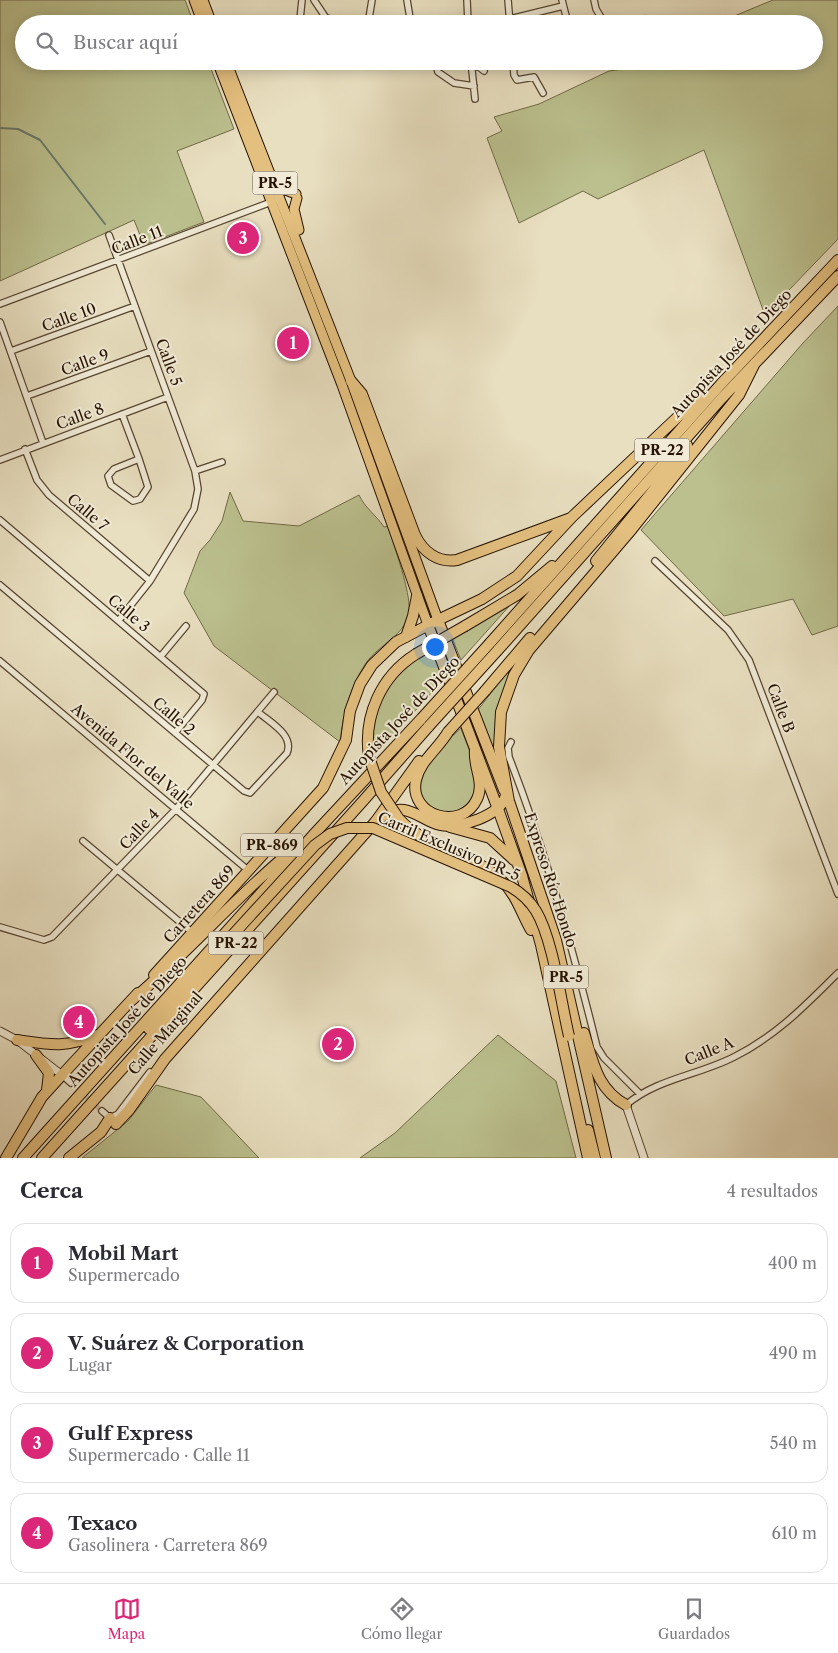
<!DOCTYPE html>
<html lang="es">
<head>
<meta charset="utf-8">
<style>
	:root { --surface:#fff; --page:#f7f7f7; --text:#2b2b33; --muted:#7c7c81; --line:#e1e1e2; --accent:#db2777 }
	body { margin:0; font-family:"Libre Caslon Text",serif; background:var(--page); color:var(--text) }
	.you { position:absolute; left:434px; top:646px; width:18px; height:18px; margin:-12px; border:4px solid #fff; border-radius:50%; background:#1a73e8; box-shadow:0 0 0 8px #1a73e833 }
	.badge { display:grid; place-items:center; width:32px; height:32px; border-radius:50%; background:var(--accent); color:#fff; font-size:16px; font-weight:700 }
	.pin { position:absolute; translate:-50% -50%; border:2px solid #fff; box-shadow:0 1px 5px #0006 }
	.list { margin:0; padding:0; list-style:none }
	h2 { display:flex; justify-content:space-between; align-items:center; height:65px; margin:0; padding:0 20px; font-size:21px }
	h2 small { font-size:16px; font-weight:400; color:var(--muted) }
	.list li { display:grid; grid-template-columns:32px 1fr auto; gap:15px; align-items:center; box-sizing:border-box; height:80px; margin:0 10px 10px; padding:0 10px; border:1px solid var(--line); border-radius:15px }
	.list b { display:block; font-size:19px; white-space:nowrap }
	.list p { margin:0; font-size:16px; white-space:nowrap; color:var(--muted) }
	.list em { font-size:16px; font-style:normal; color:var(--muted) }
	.icon { flex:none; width:28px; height:28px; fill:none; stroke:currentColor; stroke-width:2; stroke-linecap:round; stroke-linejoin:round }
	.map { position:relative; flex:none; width:838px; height:1158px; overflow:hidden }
	.search { position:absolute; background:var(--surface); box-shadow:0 2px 12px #0003; left:15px; right:15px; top:15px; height:55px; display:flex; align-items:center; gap:12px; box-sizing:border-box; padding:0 18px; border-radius:28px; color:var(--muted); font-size:19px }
	.sheet { height:425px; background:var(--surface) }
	nav { display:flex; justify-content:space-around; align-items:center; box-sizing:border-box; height:70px; border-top:1px solid var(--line); background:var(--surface); font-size:14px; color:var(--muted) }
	nav a { display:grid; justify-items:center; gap:2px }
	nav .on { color:var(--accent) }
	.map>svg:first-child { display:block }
	.green { fill:#bbc08e; stroke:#706947 }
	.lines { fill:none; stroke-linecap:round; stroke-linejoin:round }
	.stream { stroke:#6a796b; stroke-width:2 }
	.minor-tunnel { stroke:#cbc0a3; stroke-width:5.5; stroke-dasharray:5.5 3; stroke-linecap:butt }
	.minor-casing { stroke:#564530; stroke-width:8 }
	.tertiary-casing { stroke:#564530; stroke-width:9 }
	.primary-casing { stroke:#261200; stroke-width:11 }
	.trunk-casing { stroke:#261200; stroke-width:12 }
	.motorway-casing { stroke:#261200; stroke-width:12 }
	.minor { stroke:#f0ead6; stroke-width:5.5 }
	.tertiary { stroke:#f0ead6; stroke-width:7 }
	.primary { stroke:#e4c080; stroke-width:9 }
	.trunk { stroke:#e4c080; stroke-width:10 }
	.motorway { stroke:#e4c080; stroke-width:10 }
	.motorway-bridge-casing { stroke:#261200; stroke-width:12; stroke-linecap:butt }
	.motorway-bridge { stroke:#e4c080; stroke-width:10 }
	.labels { text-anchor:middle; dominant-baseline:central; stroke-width:4; stroke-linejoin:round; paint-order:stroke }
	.shield { fill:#f0ead6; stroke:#635340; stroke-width:1 }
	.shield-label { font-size:14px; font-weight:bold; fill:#261200 }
	.street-label { font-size:15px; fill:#261200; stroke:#f0ead6 }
</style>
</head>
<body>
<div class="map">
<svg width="838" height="1158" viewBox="0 0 838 1158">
	<rect width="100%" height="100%" fill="#e8dfc0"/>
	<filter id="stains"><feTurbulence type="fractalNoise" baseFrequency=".004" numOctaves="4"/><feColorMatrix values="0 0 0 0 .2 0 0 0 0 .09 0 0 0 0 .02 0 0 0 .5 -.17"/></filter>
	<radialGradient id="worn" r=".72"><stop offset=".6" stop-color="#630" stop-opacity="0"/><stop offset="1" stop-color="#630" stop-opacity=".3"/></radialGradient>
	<path class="green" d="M0,0H185L194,24H24V61H208L234,129L177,151L204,222L144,245L134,220L0,281Z
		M773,0H838V239L765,315L704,150L598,199L583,191L519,223L487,138L502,131L494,117L539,104L609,71L637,67L646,61H814V24H715Z
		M838,306V626L812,635L793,599L724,616L641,530L803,343Z
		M230,492L243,521L299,526L359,495C365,508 376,515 384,527L388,526C394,547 411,592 409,611C406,636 379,644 366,663C350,687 343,713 340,742L214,646L184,593L200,551L210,540L222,521Z
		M512,603L461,660L452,638Z
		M432,649L443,680L374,756C367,706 389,673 432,649Z
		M511,666L513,668C501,696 495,721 495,752L493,753L478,710Z
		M461,728C466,744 476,762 476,779C476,825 417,821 420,786C422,763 446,742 461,728Z
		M498,1035L556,1081L576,1158H360L395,1133Z
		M156,1085L201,1097L259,1158H82L128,1121Z"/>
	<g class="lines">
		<path class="stream" d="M0,128L18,129L40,140L105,224"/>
		<path class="minor-tunnel" d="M71,1083L102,1111"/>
		<g class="minor-casing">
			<path id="minor" d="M314,0L326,18L351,24
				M407,0L411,24
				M467,0L468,22
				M508,0L510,24
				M562,0L568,24
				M594,0L596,9L605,24
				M300,19L302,0
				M368,24L372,0
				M466,24L510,19L563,6
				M634,24L645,19
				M435,61L438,72L454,83L474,86
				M471,61L475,99
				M513,61L514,75L517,80L534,77L543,93
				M472,66L479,67L484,71
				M109,235L195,471L198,489L194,509L150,581L119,620
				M0,304L274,201
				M0,322L43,443
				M11,351L135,306
				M27,396L151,351
				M122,414L139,459
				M25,449L37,480L49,495L150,581
				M139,459L148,487L140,499L133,501L111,485L108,476L114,469Z
				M0,460L168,397
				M195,471L222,462
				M0,520L204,694L202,700L175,733
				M655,561L728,630L749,660L838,894
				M0,585L244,791L250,793L287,753C294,735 271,723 258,712
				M161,656L186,626
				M0,661L249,871
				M511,742L508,748L509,757C546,852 573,949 597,1047L604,1058L639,1093
				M83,841L193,933
				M0,927L44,940L52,937L176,809L274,692
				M62,1075L71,1083
				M626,1105C656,1079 699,1075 734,1057C776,1036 806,1005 838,973
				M102,1111L110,1118L118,1114L150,1072"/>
		</g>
		<g class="tertiary-casing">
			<path id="tertiary" d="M0,1031L17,1040L62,1075
				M626,1105L644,1158"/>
		</g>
		<g class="primary-casing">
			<path id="primary" d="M194,0L203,24
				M203,0L212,24
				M217,61L342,385L428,625
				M226,61L351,381L438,620
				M277,180L283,189L296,194
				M297,198L294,209L299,230"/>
		</g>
		<g class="trunk-casing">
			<path id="trunk" d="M428,625L498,809
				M406,637L413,616L417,596
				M154,975L323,788L346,740L350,711L360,684L372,665L396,642L438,620L504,790
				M17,1040C51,1045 66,1048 97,1035
				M62,1075L138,993
				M116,1124L129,1110L165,1059L376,821C384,815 393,808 404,810C417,812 427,822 440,825C459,829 501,816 506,795"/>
		</g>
		<g class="motorway-casing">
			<path id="motorway" d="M351,381L362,394L415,535C423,552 438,563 457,560L571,518
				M596,561L679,459L687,445
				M438,620L482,599L517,576L572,517L683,412L705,396
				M465,626L517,595L552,566
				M490,643L721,384L838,260
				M497,651L722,398L838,276
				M485,691L530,638
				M448,732C438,749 420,761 416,780C408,816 462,832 477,799C485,782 473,767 475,750
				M369,757C363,716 381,676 416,654
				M498,809L522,876L541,945L588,1158
				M399,819C427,849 472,852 501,880C517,895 521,913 531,930
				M376,821L419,761
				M450,827L490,838L514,860
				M132,1000C188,953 234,898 290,852
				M149,1029L218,951
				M584,1033C593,1062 597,1089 626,1105
				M36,1055L49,1073L47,1090
				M588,1130L595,1158
				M6,1158L42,1097L62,1075
				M23,1158L315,833L422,718
				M42,1158L363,801L429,726
				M69,1158L101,1132L110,1118
				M606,1158L556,940L509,801L499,747L501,712L514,675L529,650L632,529L739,395L755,363"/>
		</g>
		<use href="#minor" class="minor"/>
		<use href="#tertiary" class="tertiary"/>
		<use href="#primary" class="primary"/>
		<use href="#trunk" class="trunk"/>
		<use href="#motorway" class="motorway"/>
		<g class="motorway-bridge-casing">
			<path id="motorway-bridge" d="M416,654L465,626
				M422,718L490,643
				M429,726L497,651
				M448,732L485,691
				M369,757L381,792L399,819
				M218,951L315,845L330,834L347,828H373L511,887C521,893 530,901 536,911C553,939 561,1003 569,1036"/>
		</g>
		<use href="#motorway-bridge" class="motorway-bridge"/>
	</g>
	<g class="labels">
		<g class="shield">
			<rect x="252.5" y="171.5" width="45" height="23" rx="4"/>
			<rect x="634.5" y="438.5" width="55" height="23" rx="4"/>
			<rect x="241" y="833.5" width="62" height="23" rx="4"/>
			<rect x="208.5" y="931.5" width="55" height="23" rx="4"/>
			<rect x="543.5" y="965.5" width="45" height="23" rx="4"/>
		</g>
		<g class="shield-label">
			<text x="275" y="183">PR-5</text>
			<text x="662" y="450">PR-22</text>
			<text x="272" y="845">PR-869</text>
			<text x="236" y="943">PR-22</text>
			<text x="566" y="977">PR-5</text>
		</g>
		<g class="street-label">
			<text transform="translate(137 240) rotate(-21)">Calle 11</text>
			<text transform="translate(69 317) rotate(-20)">Calle 10</text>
			<text transform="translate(731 353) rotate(-47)">Autopista José de Diego</text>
			<text transform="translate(85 362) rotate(-20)">Calle 9</text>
			<text transform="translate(169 362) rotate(70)">Calle 5</text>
			<text transform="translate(80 416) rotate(-20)">Calle 8</text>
			<text transform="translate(88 512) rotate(40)">Calle 7</text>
			<text transform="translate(129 613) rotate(40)">Calle 3</text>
			<text transform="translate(781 708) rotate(69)">Calle B</text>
			<text transform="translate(174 716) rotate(40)">Calle 2</text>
			<text transform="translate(399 720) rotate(-47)">Autopista José de Diego</text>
			<text transform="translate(133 756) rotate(40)">Avenida Flor del Valle</text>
			<text transform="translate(139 829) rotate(-47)">Calle 4</text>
			<text transform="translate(449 846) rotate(23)">Carril Exclusivo PR-5</text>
			<text transform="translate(551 880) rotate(72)">Expreso Río Hondo</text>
			<text transform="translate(199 904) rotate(-48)">Carretera 869</text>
			<text transform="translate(127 1021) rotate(-48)">Autopista José de Diego</text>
			<text transform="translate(165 1033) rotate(-49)">Calle Marginal</text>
			<text transform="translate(709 1051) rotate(-22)">Calle A</text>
		</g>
	</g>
	<rect width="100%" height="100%" filter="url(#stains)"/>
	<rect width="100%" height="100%" fill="url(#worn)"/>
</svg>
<div class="you"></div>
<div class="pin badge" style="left:293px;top:343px">1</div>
<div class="pin badge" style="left:338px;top:1044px">2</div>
<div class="pin badge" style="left:243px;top:238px">3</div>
<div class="pin badge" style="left:79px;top:1022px">4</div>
<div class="search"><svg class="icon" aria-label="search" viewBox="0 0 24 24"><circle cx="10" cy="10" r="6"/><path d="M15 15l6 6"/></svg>Buscar aquí</div>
</div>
<section class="sheet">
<h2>Cerca<small>4 resultados</small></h2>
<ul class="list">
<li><span class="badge">1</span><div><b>Mobil Mart</b><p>Supermercado</p></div><em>400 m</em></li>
<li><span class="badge">2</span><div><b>V. Suárez &amp; Corporation</b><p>Lugar</p></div><em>490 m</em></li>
<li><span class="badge">3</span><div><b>Gulf Express</b><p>Supermercado · Calle 11</p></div><em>540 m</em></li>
<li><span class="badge">4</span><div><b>Texaco</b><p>Gasolinera · Carretera 869</p></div><em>610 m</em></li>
</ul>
</section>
<nav>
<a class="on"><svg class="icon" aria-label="map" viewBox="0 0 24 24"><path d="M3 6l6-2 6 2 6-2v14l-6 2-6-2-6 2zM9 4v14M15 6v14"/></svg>Mapa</a>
<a><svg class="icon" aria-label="directions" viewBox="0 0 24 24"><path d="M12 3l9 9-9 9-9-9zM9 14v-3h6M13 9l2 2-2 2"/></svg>Cómo llegar</a>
<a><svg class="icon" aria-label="saved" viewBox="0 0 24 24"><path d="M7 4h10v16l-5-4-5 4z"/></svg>Guardados</a>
</nav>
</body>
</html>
